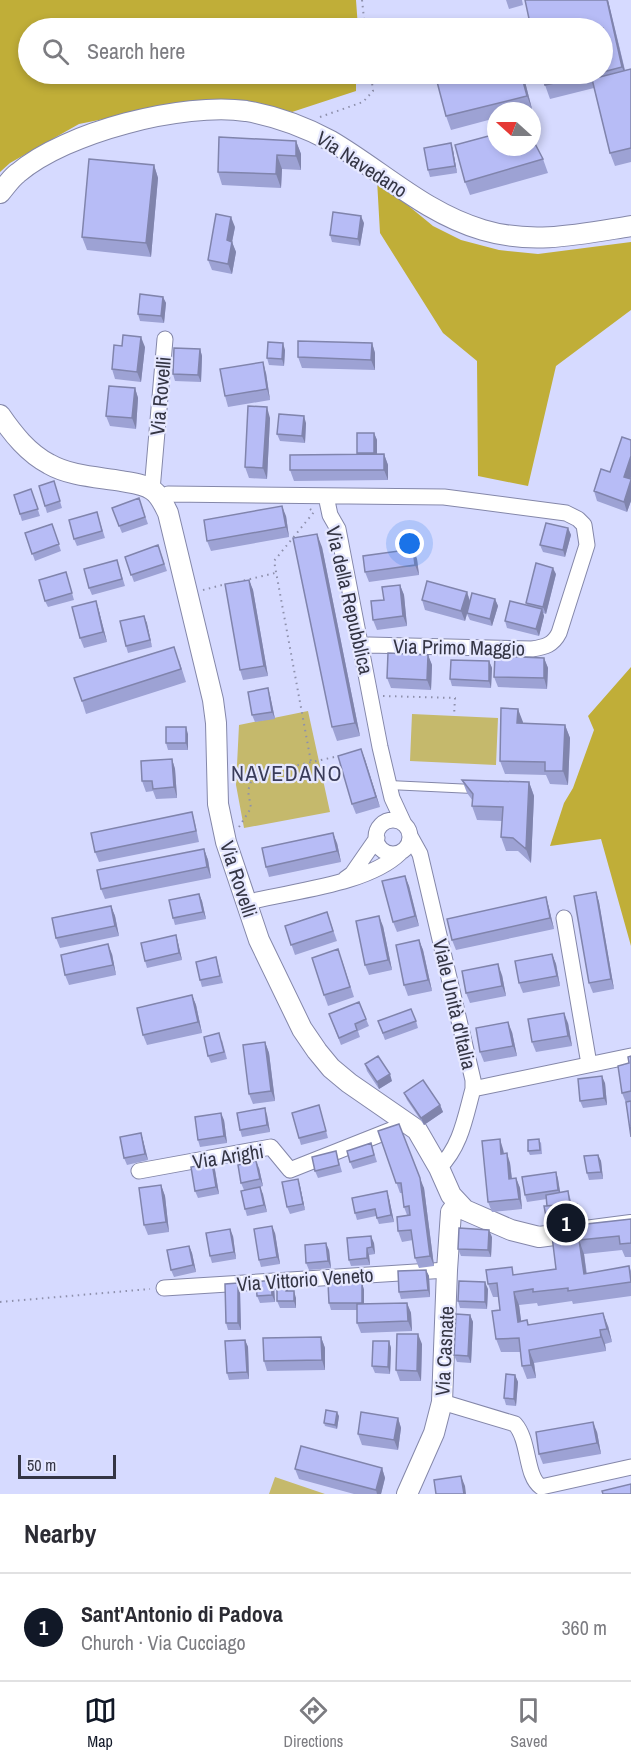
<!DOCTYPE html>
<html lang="en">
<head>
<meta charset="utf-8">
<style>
	:root { --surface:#fff; --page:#f7f7f7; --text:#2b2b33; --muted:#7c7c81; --line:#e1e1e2; --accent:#111827 }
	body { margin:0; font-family:"Archivo Narrow",sans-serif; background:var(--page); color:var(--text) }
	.compass { position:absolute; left:487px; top:102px; width:54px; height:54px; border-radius:50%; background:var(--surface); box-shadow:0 3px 9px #0003; rotate:291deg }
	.scale { position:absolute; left:18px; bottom:15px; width:98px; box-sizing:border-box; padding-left:6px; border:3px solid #343544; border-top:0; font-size:16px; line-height:21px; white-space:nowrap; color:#343544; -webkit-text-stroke:4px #e6e8ff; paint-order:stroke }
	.you { position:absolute; left:410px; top:544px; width:21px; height:21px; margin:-15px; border:4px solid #fff; border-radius:50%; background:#1a73e8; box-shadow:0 0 0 9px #1a73e833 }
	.badge { display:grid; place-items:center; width:39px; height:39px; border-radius:50%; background:var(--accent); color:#fff; font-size:20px; font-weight:700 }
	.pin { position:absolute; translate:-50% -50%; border:3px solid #fff; box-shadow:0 2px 6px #0006 }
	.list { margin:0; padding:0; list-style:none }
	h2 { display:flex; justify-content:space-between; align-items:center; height:78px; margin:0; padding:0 24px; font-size:26px }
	h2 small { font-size:20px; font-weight:400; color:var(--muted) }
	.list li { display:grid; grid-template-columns:39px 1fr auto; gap:18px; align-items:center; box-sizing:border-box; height:108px; padding:0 24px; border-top:2px solid var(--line) }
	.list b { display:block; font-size:22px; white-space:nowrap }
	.list p { margin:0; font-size:20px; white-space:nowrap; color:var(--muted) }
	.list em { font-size:20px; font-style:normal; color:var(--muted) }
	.icon { flex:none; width:33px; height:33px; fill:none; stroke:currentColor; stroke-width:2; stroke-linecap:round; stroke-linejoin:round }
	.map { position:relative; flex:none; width:631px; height:1494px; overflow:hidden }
	.search { position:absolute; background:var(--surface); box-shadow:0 3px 9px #0003; left:18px; right:18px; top:18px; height:66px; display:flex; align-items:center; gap:15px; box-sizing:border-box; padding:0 21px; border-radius:33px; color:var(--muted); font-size:22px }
	.sheet { height:186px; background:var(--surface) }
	nav { display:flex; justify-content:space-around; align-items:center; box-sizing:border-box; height:84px; border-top:2px solid var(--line); background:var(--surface); font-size:16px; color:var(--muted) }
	nav a { display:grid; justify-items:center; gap:3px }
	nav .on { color:var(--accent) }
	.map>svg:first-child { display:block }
	.green { fill:#c5b96c }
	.forest { fill:#c0ae38 }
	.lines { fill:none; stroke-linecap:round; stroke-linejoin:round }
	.service-casing { stroke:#8487a9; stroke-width:10 }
	.minor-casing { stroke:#8487a9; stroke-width:17 }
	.tertiary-casing { stroke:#8487a9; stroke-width:22 }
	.path { stroke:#8e90ac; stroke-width:2; stroke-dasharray:1.5 4.5; stroke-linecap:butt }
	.service { stroke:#fff; stroke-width:8 }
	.minor { stroke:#fff; stroke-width:15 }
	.tertiary { stroke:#fff; stroke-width:20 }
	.wall { fill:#9da2d4 }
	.shaded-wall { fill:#8084ac }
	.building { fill:#b7bcf6; stroke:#8084ac; stroke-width:1.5 }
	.labels { text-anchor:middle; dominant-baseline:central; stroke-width:4.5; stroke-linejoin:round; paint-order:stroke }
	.street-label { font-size:20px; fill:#343544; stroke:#e6e8ff }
	.quarter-label { font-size:22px; letter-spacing:1.5px; fill:#3a3c5a; stroke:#e6e8ff }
</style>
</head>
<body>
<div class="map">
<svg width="631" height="1494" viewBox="0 0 631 1494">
	<rect width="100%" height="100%" fill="#d6daff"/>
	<path class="green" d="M308,711L330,812L244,828L236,785L239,725Z
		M412,714L498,718L496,765L410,761Z
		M275,1477L325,1494H269Z"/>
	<path class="forest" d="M0,0H356L358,28H28V74H356V91L292,112L249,102L193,101L79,124L10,163L0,172Z
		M377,180L433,226L461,240L499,250L538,254L631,242V310L556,366L528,486L478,476L477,361L443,333L380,233Z
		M631,667V946L601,839L550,846L564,803L573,788L594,730L588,716Z"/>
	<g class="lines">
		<g class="service-casing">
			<path id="service" d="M389,785L473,789"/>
		</g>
		<g class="minor-casing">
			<path id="minor" d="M152,490L165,339
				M326,496L330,515L338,529L380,747L392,798L404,824
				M161,499L168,494L444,497L566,513L578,519L584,525L587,545L559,633C553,645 545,647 532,649L369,645L362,647
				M376 837a17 17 0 1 1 34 0a17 17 0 1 1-34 0Z
				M410,836L420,854L424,871L473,1080V1089C465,1118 461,1146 439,1168
				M345,879L352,874L377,838
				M245,903C290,891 367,885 400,853
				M564,918L589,1064
				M473,1089L631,1056
				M139,1171L271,1147L290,1170L396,1128
				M164,1288L447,1270
				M442,1402L515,1424C530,1441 525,1476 541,1487L631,1467"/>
		</g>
		<g class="tertiary-casing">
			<path id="tertiary" d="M0,193C6,186 11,178 18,173C66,132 183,102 246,111C275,116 305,127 331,141C382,171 425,213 483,230C533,245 581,234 631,226
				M0,415C13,434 28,453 49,464C70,476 97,477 121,481C131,483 144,484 152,490C160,495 164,505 168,513L213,700L216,723L218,804L226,842L259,940L302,1029L317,1051L331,1068L349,1083L417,1130L439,1168L451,1195L465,1210L511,1230L539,1237L631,1225
				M407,1494L434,1433L442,1402L447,1270L451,1212L457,1204"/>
		</g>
		<path class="path" d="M362,0L365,28
			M320,117L363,102L373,91L371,74
			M310,509L314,512L274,561L311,762
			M238,582L275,573
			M203,590L226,584
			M383,696L455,698L454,716
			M239,827L251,808L248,791L253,775L339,756
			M0,1302L150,1289"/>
		<use href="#service" class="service"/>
		<use href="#minor" class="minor"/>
		<use href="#tertiary" class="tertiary"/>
	</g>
	<path class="wall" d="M506,0H522L523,5L509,9Z
		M608,0L625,70L631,69V162L615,166L610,153L594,88L550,99L545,85L542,74H603V28Z
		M523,74L532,109L523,111H496V118L451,130L446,116Z
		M296,141L301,154V170L282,169L281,188L222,185L218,172Z
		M453,150L457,173L430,177L428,170Z
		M543,159L548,173L470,195L465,182Z
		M154,165L158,178L151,257L87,250L82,237Z
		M364,223L360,246L332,242L330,235Z
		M235,227L232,242L236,252L232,274L212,270L208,260Z
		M163,297L166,303L164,323L140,321L138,314Z
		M372,343L375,353V370L302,368L298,357Z
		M122,346L145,347L141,382L115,379L112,369Z
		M200,349L202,356L201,382L175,381L173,374Z
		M285,350L284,366L269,365L267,358Z
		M266,373L270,400L228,407L225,396Z
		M135,388L138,398L136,429L110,426L106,416Z
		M270,418L267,479L249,478L245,467Z
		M306,423L305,443L280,441L277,434Z
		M374,433L377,440V454H384L388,465V480L294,481L290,470L358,454L357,453Z
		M631,440V501L627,512L597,501L594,491L610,472Z
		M56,488L62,508L47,513L45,506Z
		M31,489L40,516L22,521L14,495Z
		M139,498L148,524L122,533L112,508Z
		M97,512L105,538L77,546L74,539Z
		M286,516L289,537L211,551L207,541Z
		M52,524L61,551L35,561L25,533Z
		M568,528L571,535L565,557L543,552L540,545Z
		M158,545L167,571L134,582L125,557Z
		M322,547L360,736L337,741L332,727Z
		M413,549L417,559L419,575L369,582L365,572Z
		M117,560L125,586L92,595L89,588Z
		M556,574L546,614L543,613L544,616L539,636L507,628L505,621L527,605L526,603Z
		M68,579L74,600L48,607L45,601Z
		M249,580L253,590L268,676L243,680L240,670Z
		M400,585L404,595L407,626L377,630L373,620L384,600Z
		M467,592L470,601L495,599L498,606L492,626L470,620L467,614L465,621L425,610L422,600Z
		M96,601L99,611L107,642L84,648L80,638Z
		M144,616L152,647L128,653L126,646Z
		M428,655L432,665L431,690L391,688L387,678Z
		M544,658L548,668L547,689L498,687L494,677Z
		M179,660L186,682L86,714L82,701Z
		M489,661L492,668L491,688L452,686L450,679Z
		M270,695L275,719L255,722L252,715Z
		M518,709L522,724L565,725L570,738L568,785L550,784L546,775L505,774L500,761Z
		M188,734V750H168L166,743Z
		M361,749L380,807L356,814L352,804Z
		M172,759L175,769L177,798L156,799L153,791L146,792L142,781Z
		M462,780L529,782L534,796L531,863L518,851H506L501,837L502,821L477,820L472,806L473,801L467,793Z
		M192,812L195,823L199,842L99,862L95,852Z
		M337,843L341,862L269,877L266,867Z
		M204,849L208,860L211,878L105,899L101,889Z
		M405,876L409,886L419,926L397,932L393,922Z
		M596,892L599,902L614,989L593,993L589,983Z
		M199,894L202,901L206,919L175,925L173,918Z
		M546,897L549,908L554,929L456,950L452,940Z
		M111,906L115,916L119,936L60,948L56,938Z
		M327,912L337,941L295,955L285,926Z
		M383,926L392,970L369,975L365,965Z
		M176,935L182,960L147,968L145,961Z
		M419,940L423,950L432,991L408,996L404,985Z
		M112,954L116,975L69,985L65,975Z
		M552,954L556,964L560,986L523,993L519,983Z
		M216,957L223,983L202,987L200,980Z
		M342,960L354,997L328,1006L324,995Z
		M502,975L506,996L470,1003L466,993Z
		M192,995L196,1005L202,1033L147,1045L143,1035Z
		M359,1002L369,1026L358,1031L360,1037L341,1045L329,1014Z
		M378,1021H416L418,1028L385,1040Z
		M568,1023L572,1046L536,1052L532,1042Z
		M512,1032L517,1056L484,1062L480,1052Z
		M222,1040L227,1059L211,1063L208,1056Z
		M265,1042L269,1053L275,1101L253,1104L249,1094Z
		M631,1056V1137L626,1103L622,1093Z
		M365,1064L392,1081L379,1089L367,1071Z
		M605,1083L607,1105L583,1108L580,1101Z
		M404,1093L440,1105L443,1112L424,1125L407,1100Z
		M319,1105L328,1138L301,1145L299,1138Z
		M267,1115L270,1132L242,1137L240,1130Z
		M224,1120L227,1143L200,1147L198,1140Z
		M378,1131L424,1188L434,1266L419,1268L415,1258L413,1240L402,1242L398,1231L407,1215L404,1207L402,1193H400Z
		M141,1133L143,1140L148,1160L127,1165L124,1158Z
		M541,1142L542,1154L530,1155L528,1151Z
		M371,1143L377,1162L353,1169L350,1162Z
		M503,1149L504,1153L510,1163L512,1179L516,1178L520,1188L522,1209L492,1212L488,1202Z
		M336,1151L342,1172L318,1178L315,1171Z
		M598,1155L601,1161L603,1179L589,1180L587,1173Z
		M212,1163L215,1170L219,1194L198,1198L195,1191Z
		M259,1168L263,1186L260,1187L267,1212L247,1216L245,1209L244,1190L241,1183Z
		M556,1172L558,1179L560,1193L568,1191L572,1204H577L582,1217L583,1224L631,1219V1257H625L622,1250L584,1254L587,1274L629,1266L631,1271V1296L573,1304L572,1301L538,1306L537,1303L519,1305L521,1321L527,1320L528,1325L608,1326L612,1342L605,1344L606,1351L534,1363L536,1378L527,1379L522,1366L520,1352H501L496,1339L500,1310L498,1297H493L488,1284L515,1275L556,1269L552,1235L547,1222V1199L527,1202L525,1195Z
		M298,1179L300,1186L305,1210L290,1214L287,1207Z
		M161,1185L165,1196L169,1232L148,1235L144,1225Z
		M389,1198L394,1222L379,1224L376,1216L357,1220L355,1213Z
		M275,1233L280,1264L261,1267L259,1260Z
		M233,1236L236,1259L212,1263L210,1256Z
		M492,1237L491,1257L461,1256L458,1249Z
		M374,1243L375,1254L369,1255L370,1265L351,1266L349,1260Z
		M189,1246L192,1253L196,1272L174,1277L171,1270Z
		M329,1250L331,1268L309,1270L306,1263Z
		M426,1270L429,1276L430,1297L401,1299L399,1292Z
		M238,1283L240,1290L241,1330H228L226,1323Z
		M362,1283L364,1290V1304L407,1303L411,1313L412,1331L361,1333L357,1323V1310H331L329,1303Z
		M274,1287L275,1302L260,1303L257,1296Z
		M288,1287V1291L296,1298V1308H280L277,1301Z
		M488,1289L487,1309L460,1308L458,1301Z
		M470,1315L473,1322L471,1363L457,1362L454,1355Z
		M321,1337L325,1348V1370L267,1371L264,1361Z
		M245,1340L248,1347L249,1379L229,1380L227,1373Z
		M389,1341L391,1348L390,1374L375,1373L372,1366Z
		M422,1344L421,1381H400L396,1370Z
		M515,1375L518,1382L516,1406L506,1405L504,1398Z
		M339,1416L337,1429L325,1426L324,1423Z
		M398,1418L401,1428L398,1450L362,1445L358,1434Z
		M597,1432L601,1454L543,1464L539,1454Z
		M382,1468L385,1478L381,1494H354L299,1479L295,1469Z"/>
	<path class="shaded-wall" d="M607,0H608L627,80L622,67Z
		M521,74H523L532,109L527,96Z
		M296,141L301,154V170L296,156Z
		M451,143L453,150L457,173L455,166Z
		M277,155L282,169L281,188L276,174Z
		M154,165L158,178L151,257L146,243Z
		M361,216L364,223L360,246L358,239Z
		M231,217L235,227L232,242L236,252L232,274L228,264L227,240Z
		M163,297L166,303L164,323L161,316Z
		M141,337L145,347L141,382L137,372Z
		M283,343L285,350L284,366L282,359Z
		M372,343L375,353V370L371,360Z
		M200,349L202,356L201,382L198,375Z
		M263,362L266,373L270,400L267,389Z
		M135,388L138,398L136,429L132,418Z
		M267,407L270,418L267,479L263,468Z
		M304,416L306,423L305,443L302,436Z
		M374,433L377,440V460L374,453Z
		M384,454L388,465V480L384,470Z
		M631,456V477L628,487L624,477Z
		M631,480V501L627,512L624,502Z
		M282,506L286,516L289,537L286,527Z
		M568,528L571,535L565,557L563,550Z
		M317,534L322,547L360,736L355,723Z
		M413,549L417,559L419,575L415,565Z
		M553,568L556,574L546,614L543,607Z
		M249,580L253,590L268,676L264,666Z
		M400,585L404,595L407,626L403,616Z
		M467,592L470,602L465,621L461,611Z
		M495,599L498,606L492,626L490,619Z
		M96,601L99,611L107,642L103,632Z
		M542,609L544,616L539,636L536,629Z
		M144,616L147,623L152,647L150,640Z
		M428,655L432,665L431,690L427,680Z
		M544,658L548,668L547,689L544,678Z
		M489,661L492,668L491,688L489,681Z
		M268,688L270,695L275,719L272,712Z
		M518,709L523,722L522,737L517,723Z
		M565,725L570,738L568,785L563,771Z
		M186,727L188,734V750L186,743Z
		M361,749L365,759L380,807L376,797Z
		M172,759L175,769L177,798L174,787Z
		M529,782L534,796L531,863L526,849Z
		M333,833L337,843L341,862L337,851Z
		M204,849L208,860L211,878L207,867Z
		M405,876L409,886L419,926L415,916Z
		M596,892L599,902L614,989L611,979Z
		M199,894L202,901L206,919L203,912Z
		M546,897L549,908L554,929L550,918Z
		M111,906L115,916L119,936L115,926Z
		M379,916L383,926L392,970L388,960Z
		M176,935L178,942L182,960L179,953Z
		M419,940L423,950L432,991L428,980Z
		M108,944L112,954L116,975L113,965Z
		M552,954L556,964L560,986L557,976Z
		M498,964L502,975L506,996L502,986Z
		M192,995L196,1005L202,1033L198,1022Z
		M564,1013L568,1023L572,1046L568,1036Z
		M508,1022L512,1032L517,1056L513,1046Z
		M265,1042L269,1053L275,1101L271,1091Z
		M390,1074L392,1081L379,1089L377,1082Z
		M602,1076L605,1083L607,1105L604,1098Z
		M440,1105L443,1112L424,1125L421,1118Z
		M265,1108L267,1115L270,1132L267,1125Z
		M221,1113L224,1120L227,1143L224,1136Z
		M141,1133L143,1140L148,1160L145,1154Z
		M500,1139L503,1149L505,1164L501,1154Z
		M507,1153L510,1163L513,1189L509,1179Z
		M598,1155L601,1161L603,1179L601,1172Z
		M256,1161L259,1168L263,1186L260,1179Z
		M212,1163L215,1170L219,1194L216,1187Z
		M556,1172L558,1179L561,1197L558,1190Z
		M420,1178L424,1188L434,1266L430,1256Z
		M516,1178L520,1188L522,1209L519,1199Z
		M298,1179L300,1186L305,1210L303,1204Z
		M161,1185L165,1196L169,1232L166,1222Z
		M260,1187L263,1194L267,1212L264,1205Z
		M387,1191L389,1198L394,1222L391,1215Z
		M577,1204L582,1217L584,1227L579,1213Z
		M572,1214L577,1228L574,1231L570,1218Z
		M272,1226L275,1233L280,1264L277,1257Z
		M230,1229L233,1236L236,1259L234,1252Z
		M489,1230L492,1237L491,1257L488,1250Z
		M371,1236L374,1243L375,1254L372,1247Z
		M579,1240L584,1254L588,1288L584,1274Z
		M326,1243L329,1250L331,1268L328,1261Z
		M189,1246L192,1253L196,1272L193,1265Z
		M367,1248L369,1255L370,1265L367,1258Z
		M426,1270L429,1276L430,1297L428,1290Z
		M271,1280L274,1287L275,1302L272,1295Z
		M286,1280L288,1287V1298L286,1291Z
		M485,1282L488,1289L487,1309L485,1302Z
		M238,1283L240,1290L241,1330L238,1323Z
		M362,1283L364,1290V1310L362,1303Z
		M294,1291L296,1298V1308L294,1301Z
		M514,1292L519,1305L523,1335L518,1322Z
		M407,1303L411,1313L412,1331L408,1321Z
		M603,1313L608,1326L612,1342L607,1329Z
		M470,1315L473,1322L471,1363L468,1356Z
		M600,1330L605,1344L606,1351L601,1337Z
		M418,1334L422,1344L421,1381L417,1371Z
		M321,1337L325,1348V1370L322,1360Z
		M245,1340L248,1347L249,1379L247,1372Z
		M389,1341L391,1348L390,1374L388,1367Z
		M529,1350L534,1363L536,1378L531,1365Z
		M515,1375L518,1382L516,1406L514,1399Z
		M337,1412L339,1416L337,1429L335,1425Z
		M398,1418L401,1428L398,1450L394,1440Z
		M593,1422L597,1432L601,1454L597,1443Z
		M382,1468L385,1478L381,1494H377L376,1490Z
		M461,1476L465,1486L466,1494H464Z"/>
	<path class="building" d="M525,0H607L622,67L603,72V28H531Z
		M631,69V148L610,153L592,79Z
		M435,74H521L527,96L446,116Z
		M542,74H594L545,85Z
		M496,134V147H532V138L543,159L465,182L455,145Z
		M219,137L296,141V156L277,155L276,174L218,172Z
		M451,143L455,166L428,170L424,148Z
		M89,159L154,165L146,243L82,237Z
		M333,212L361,216L358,239L330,235Z
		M216,214L231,217L227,240L232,242L228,264L208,260Z
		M140,294L163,297L161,316L138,314Z
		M123,335L141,337L137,372L112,369L114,345L122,346Z
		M298,341L372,343L371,360L298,357Z
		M268,342L283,343L282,359L267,358Z
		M174,348L200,349L198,375L173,374Z
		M263,362L267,389L225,396L220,369Z
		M109,386L135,388L132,418L106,416Z
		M248,406L267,407L263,468L245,467Z
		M279,414L304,416L302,436L277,434Z
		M357,433H374V453H357Z
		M622,437L631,440V456L624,477L631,479V480L624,502L594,491L601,469L610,472Z
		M384,454V470H290V455Z
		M54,481L60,501L45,506L39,486Z
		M31,489L38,509L20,514L14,495Z
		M139,498L145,517L119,526L112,508Z
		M282,506L286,527L207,541L204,520Z
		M97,512L102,531L74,539L69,520Z
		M546,523L568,528L563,550L540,545Z
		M52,524L59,544L32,554L25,533Z
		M317,534L355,723L332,727L293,538Z
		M158,545L164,564L131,575L125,557Z
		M413,549L415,565L365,572L363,556Z
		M117,560L122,579L89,588L84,569Z
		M536,563L553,568L543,607L526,603Z
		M66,572L72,593L45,601L39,580Z
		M249,580L264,666L240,670L225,584Z
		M427,581L467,592L461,611L422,600Z
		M400,585L403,616L373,620L371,601L384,600L382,587Z
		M472,593L495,599L490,619L467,613Z
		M96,601L103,632L80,638L72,607Z
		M510,601L542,609L536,629L505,621Z
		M144,616L150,640L126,646L120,621Z
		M174,647L181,669L82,701L74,678Z
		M388,653L428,655L427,680L387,678Z
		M495,656L544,658V678L494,677Z
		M451,660L489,661V681L450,679Z
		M268,688L272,712L252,715L248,692Z
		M501,708L518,709L517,723L565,725L563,771H545V762L500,761Z
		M166,727H186V743H166Z
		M361,749L376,797L352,804L338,756Z
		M172,759L174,787L153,789L152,781H142L141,761Z
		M462,780L529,782L526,849L513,838L501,837L503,807L472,806L473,794Z
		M192,812L196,831L95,852L91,833Z
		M333,833L337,851L266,867L262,848Z
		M204,849L207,867L101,889L97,870Z
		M405,876L415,916L393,922L382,881Z
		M596,892L611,979L589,983L574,896Z
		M199,894L203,912L173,918L169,900Z
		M546,897L550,918L452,940L447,919Z
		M111,906L115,926L56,938L52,918Z
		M327,912L333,931L291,945L285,926Z
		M379,916L388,960L365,965L356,921Z
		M176,935L179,953L145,961L141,943Z
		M419,940L428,980L404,985L396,945Z
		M108,944L113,965L65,975L61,955Z
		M338,949L350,987L324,995L312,958Z
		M552,954L557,976L519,983L515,961Z
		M216,957L220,976L200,980L196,962Z
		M498,964L502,986L466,993L462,971Z
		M192,995L198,1022L143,1035L137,1008Z
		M359,1002L366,1019L355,1024L357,1030L339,1038L329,1014Z
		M411,1009L416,1021L383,1033L378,1021Z
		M564,1013L568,1036L532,1042L528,1019Z
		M508,1022L513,1046L480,1052L476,1028Z
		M219,1033L224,1052L208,1056L204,1037Z
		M265,1042L271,1091L249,1094L243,1045Z
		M378,1056L390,1074L377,1082L365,1064Z
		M631,1056V1091L622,1093L618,1066L629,1063L628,1057Z
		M602,1076L604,1098L580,1101L578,1079Z
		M423,1080L440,1105L421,1118L404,1093Z
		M631,1101V1137L626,1102Z
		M319,1105L326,1131L299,1138L292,1113Z
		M265,1108L267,1125L240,1130L237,1113Z
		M221,1113L224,1136L198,1140L195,1117Z
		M399,1124L420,1178L430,1256L415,1258L411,1230L398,1231L397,1217L410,1215L409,1206L404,1207L401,1183H396L378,1131Z
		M141,1133L145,1154L124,1158L120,1137Z
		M500,1139L501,1154L507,1153L509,1179L516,1178L519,1199L488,1202L482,1141Z
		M539,1139L540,1150L528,1151V1140Z
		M371,1143L374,1155L350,1162L347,1151Z
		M336,1151L339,1165L315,1171L312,1157Z
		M598,1155L601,1172L587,1173L584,1156Z
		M256,1161L260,1179L241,1183L238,1165Z
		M212,1163L216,1187L195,1191L191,1167Z
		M556,1172L558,1190L525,1195L522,1177Z
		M298,1179L303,1204L287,1207L282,1182Z
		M161,1185L166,1222L144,1225L139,1188Z
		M260,1187L264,1205L245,1209L241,1191Z
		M387,1191L391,1215L377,1218L375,1209L355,1213L352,1198Z
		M568,1191L570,1204L547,1206L546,1195Z
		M577,1204L579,1213L572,1214L570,1218L547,1222L544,1206Z
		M631,1219V1243L620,1244L619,1236L579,1240L584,1274L629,1266L631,1282L568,1291V1288L533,1292V1289L514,1292L518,1322L527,1320L528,1325L603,1313L607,1329L600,1330L601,1337L529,1350L531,1365L522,1366L519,1338L496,1339L492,1311L500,1310L497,1283L488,1284L486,1270L512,1267L513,1275L556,1269L551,1228Z
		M272,1226L277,1257L259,1260L254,1229Z
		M459,1228L489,1230L488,1250L458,1249Z
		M230,1229L234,1252L210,1256L206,1233Z
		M371,1236L372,1247L367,1248V1258L349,1260L347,1238Z
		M326,1243L328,1261L306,1263L305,1245Z
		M189,1246L193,1265L171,1270L167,1250Z
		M426,1270L428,1290L399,1292L398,1271Z
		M271,1280L272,1295L257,1296L256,1282Z
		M277,1280H286V1291H294V1301H277Z
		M459,1281L485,1282V1302L458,1301Z
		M238,1283V1323H226L225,1284Z
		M328,1283H362V1303H329Z
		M407,1303L408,1321L357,1323V1304Z
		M456,1314L470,1315L468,1356L454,1355Z
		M397,1334H418L417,1371L396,1370Z
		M321,1337L322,1360L264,1361L263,1338Z
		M245,1340L247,1372L227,1373L225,1341Z
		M373,1341H389L388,1367L372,1366Z
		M506,1374L515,1375L514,1399L504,1398Z
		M326,1410L337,1412L335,1425L324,1423Z
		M361,1412L398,1418L394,1440L358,1434Z
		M593,1422L597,1443L539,1454L536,1432Z
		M301,1446L382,1468L376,1490L295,1469Z
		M461,1476L464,1494H436L434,1480Z
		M631,1484V1494H603L602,1491Z"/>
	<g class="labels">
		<g class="street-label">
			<text transform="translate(362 164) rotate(33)">Via Navedano</text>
			<text transform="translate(160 396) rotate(-85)">Via Rovelli</text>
			<text transform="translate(350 600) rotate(77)">Via della Repubblica</text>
			<text transform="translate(459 647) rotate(1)">Via Primo Maggio</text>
			<text transform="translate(239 879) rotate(72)">Via Rovelli</text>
			<text transform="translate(455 1004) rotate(77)">Viale Unità d'Italia</text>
			<text transform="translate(228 1156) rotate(-9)">Via Arighi</text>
			<text transform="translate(305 1279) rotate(-4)">Via Vittorio Veneto</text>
			<text transform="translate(444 1351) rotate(-87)">Via Casnate</text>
		</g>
		<g class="quarter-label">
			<text x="287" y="773">NAVEDANO</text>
		</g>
	</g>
</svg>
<svg class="compass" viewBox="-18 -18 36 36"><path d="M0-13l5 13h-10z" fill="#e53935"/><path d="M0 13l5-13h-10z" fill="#7c7c81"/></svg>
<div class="scale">50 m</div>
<div class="you"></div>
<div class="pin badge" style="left:566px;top:1223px">1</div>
<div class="search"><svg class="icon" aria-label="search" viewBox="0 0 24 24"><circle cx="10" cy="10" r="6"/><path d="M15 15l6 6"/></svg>Search here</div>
</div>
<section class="sheet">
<h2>Nearby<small></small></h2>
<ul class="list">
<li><span class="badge">1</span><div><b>Sant'Antonio di Padova</b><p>Church · Via Cucciago</p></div><em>360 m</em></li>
</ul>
</section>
<nav>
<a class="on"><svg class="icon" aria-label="map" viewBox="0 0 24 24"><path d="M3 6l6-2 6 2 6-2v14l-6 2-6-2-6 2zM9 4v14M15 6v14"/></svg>Map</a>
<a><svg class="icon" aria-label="directions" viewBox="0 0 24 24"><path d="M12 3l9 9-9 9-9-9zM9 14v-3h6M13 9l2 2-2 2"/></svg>Directions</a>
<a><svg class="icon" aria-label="saved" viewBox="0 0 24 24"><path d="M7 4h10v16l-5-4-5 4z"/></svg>Saved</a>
</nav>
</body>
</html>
